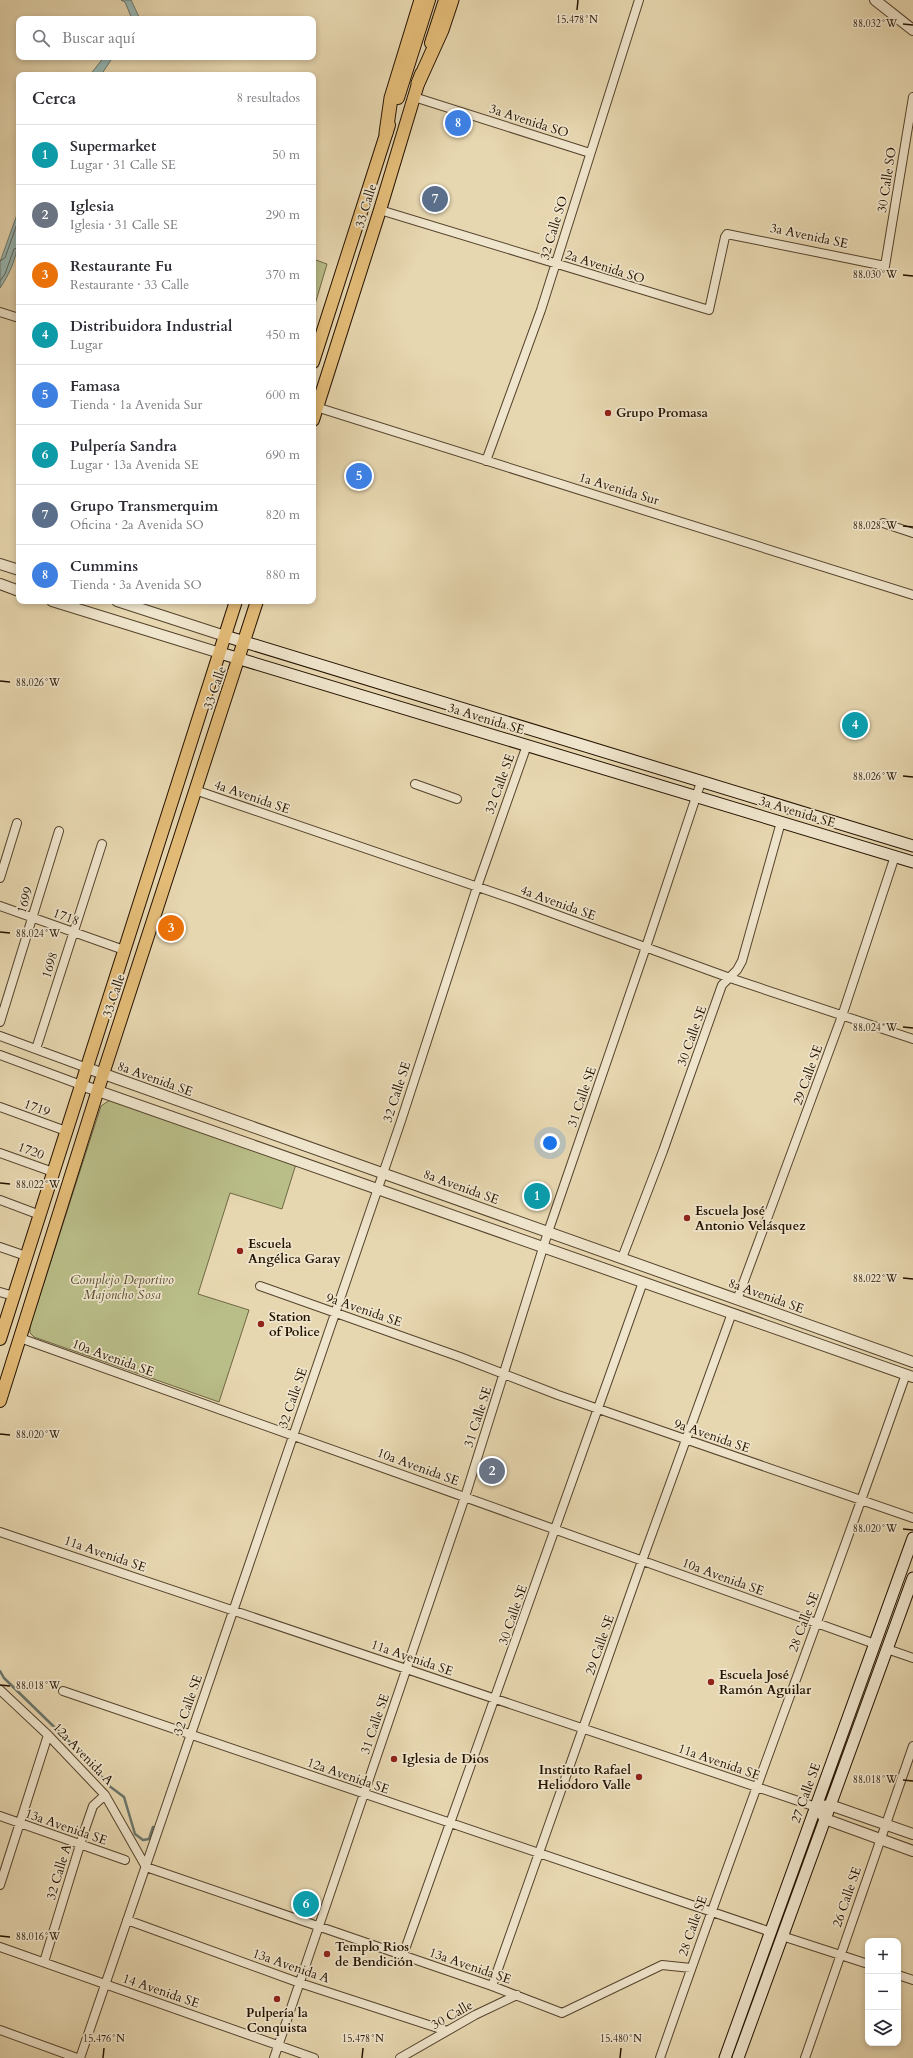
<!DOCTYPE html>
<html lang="es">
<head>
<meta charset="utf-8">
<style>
	:root { --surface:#fff; --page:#f7f7f7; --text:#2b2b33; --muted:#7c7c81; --line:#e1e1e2; --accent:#8f2418 }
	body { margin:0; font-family:Cardo,serif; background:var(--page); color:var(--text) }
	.controls { position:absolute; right:12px; bottom:12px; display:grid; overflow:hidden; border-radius:8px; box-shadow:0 2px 6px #0003 }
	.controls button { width:36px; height:36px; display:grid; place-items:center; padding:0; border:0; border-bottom:1px solid var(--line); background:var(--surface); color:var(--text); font:20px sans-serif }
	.you { position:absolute; left:550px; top:1143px; width:14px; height:14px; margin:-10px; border:3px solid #fff; border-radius:50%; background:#1a73e8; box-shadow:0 0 0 6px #1a73e833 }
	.badge { display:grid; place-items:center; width:26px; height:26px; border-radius:50%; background:var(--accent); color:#fff; font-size:13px; font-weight:700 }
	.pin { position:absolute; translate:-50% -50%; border:2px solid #fff; box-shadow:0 1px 4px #0006 }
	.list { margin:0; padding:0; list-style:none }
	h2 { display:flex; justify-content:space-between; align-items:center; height:52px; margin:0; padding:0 16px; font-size:17px }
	h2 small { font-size:13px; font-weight:400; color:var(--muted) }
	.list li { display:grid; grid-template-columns:26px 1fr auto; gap:12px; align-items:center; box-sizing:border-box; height:60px; padding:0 16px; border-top:1px solid var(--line) }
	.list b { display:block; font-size:15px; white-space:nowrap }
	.list p { margin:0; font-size:13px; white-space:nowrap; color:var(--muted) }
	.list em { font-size:13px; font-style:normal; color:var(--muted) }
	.icon { flex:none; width:22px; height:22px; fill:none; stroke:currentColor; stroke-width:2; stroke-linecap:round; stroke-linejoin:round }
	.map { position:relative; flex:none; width:913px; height:2058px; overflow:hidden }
	.search { position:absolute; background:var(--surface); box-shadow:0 2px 6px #0003; left:16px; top:16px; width:300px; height:44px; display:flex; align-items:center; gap:10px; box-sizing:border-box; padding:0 14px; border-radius:8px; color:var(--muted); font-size:15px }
	.panel { position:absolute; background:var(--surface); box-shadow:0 2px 6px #0003; left:16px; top:72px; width:300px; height:532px; border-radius:8px }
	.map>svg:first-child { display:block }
	.green { fill:#b9bd88; stroke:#6e6844 }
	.water { fill:#98b8b4; stroke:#6a766c }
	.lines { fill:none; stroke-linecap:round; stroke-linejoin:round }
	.shore { stroke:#5e655a; stroke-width:1 }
	.stream { stroke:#6a766c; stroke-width:2.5 }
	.minor-casing { stroke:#55432c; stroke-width:10 }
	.tertiary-casing { stroke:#55432c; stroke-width:12 }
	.secondary-casing { stroke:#241200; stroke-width:13 }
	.primary-casing { stroke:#241200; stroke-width:14 }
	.trunk-casing { stroke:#241200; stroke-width:15 }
	.minor { stroke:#efe5cc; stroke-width:8 }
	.tertiary { stroke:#efe5cc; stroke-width:10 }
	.secondary { stroke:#efe5cc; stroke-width:11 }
	.primary { stroke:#e4bc78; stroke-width:12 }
	.trunk { stroke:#e4bc78; stroke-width:13 }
	.ticks { fill:none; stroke:#241200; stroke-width:1.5 }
	.poi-dot { fill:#8f2418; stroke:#efe5cc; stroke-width:1.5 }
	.labels { text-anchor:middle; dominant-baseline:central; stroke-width:3.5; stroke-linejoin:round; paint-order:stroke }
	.street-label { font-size:13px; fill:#241200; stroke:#efe5cc }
	.poi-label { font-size:13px; font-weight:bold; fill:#241200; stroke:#efe5cc; text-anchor:start }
	.park-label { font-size:13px; font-style:italic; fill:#584e30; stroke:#efe5cc }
	.ticks-label { font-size:10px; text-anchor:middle; fill:#241200; stroke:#efe5cc; stroke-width:3.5; stroke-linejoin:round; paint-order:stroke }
</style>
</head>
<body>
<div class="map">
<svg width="913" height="2058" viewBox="0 0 913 2058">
	<rect width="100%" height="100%" fill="#e7d7b0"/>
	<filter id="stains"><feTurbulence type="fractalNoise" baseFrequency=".005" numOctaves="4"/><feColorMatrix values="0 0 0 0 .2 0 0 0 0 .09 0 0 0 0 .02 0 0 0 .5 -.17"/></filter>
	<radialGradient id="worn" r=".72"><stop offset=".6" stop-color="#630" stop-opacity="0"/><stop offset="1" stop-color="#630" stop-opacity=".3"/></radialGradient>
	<path class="green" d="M313,259L327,264L313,311Z
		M110,1100L296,1164L282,1209L230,1193L198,1294L249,1310L219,1402L34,1337L30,1333V1326L101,1106Z"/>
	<path class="water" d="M121,0H131L140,19H132L125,2Z
		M104,57H113L101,75H90Z
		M19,209C19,241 19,260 0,288V262Z"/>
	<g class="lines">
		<path class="shore" d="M0,261L5,258L19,218
			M0,281L5,274L14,249L19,247"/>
		<path class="stream" d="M0,1671L4,1678L89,1761L108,1785L124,1797L135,1834L143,1840L149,1839L153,1827"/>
		<g class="minor-casing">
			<path id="minor" d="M414,97L590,153
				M380,210L709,310L725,237L727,234L885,266L913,97
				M0,312L19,318
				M313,406L913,595
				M486,461L541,310L639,0
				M883,523L913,533
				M415,784L457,799
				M195,790L516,900L730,978L913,1039
				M0,878L17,823
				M0,906L124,950
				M0,1022L59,831
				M0,1036L87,1068
				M36,1049L102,844
				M0,1055L81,1085
				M0,1107L66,1131
				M0,1153L53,1172
				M0,1200L40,1215
				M0,1247L26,1256
				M622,1258L663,1151L722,985L737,970L742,961L781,822
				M260,1286L460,1357L558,1395L913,1518
				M0,1292L14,1296
				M737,1300L842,1016L895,856
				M20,1338L875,1644
				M0,1532L816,1807
				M887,1649L913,1658
				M0,1690L48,1735L105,1795L146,1867L492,1986L562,2013L662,1965L691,1968
				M63,1691L771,1932
				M0,1816L125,1860
				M0,1885L48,1735
				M127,1920L300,1983L447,2031
				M782,1936L868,1964
				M0,1947L314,2058
				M403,1955L643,1282
				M44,1962L84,1832L93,1806L105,1795
				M898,1975L913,1980
				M492,1986L642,1561L732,1313
				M0,2030L77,2058
				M80,2058L401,1121L477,887L527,745
				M274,2058L465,1497L548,1232L646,947L701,782
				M400,2058L475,2015L517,1995
				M660,2058C739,1829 826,1603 906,1374
				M805,2058L913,1746"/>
		</g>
		<g class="tertiary-casing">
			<path id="tertiary" d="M875,0L913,30
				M0,564L19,570
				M0,584L19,591
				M52,601L220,653
				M117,601L225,636
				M87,1068L913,1362
				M81,1085L913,1377
				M913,1834L830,1805L816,1807L825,1819L913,1851"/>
		</g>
		<g class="secondary-casing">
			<path id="secondary" d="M225,636L913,846
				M220,653L913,862
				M725,2058L913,1538
				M738,2058L913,1578"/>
		</g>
		<g class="primary-casing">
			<path id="primary" d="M431,43L445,0
				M398,98L429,0
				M313,362L389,125
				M313,420L380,210L421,74
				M0,1339L236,601
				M0,1401L103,1074L257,601"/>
		</g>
		<g class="trunk-casing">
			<path id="trunk" d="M418,83L442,30L452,0
				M386,133L391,98L421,0"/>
		</g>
		<use href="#minor" class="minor"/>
		<use href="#tertiary" class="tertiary"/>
		<use href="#secondary" class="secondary"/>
		<use href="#primary" class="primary"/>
		<use href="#trunk" class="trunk"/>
	</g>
	<path class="ticks" d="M577,10L578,0M903,24L913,25M903,275L913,276M903,526L913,527M0,681L10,682M903,776L913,777M0,932L10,933M903,1027L913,1028M0,1183L10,1184M903,1278L913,1279M0,1434L10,1435M903,1529L913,1530M0,1685L10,1686M903,1780L913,1781M0,1936L10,1937M103,2058L104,2048M362,2058L363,2048M620,2058L621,2048"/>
	<g class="poi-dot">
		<circle cx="608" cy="413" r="4"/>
		<circle cx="687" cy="1218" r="4"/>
		<circle cx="240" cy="1251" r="4"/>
		<circle cx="261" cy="1324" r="4"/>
		<circle cx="711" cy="1682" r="4"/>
		<circle cx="394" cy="1759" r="4"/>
		<circle cx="639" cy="1777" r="4"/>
		<circle cx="327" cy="1954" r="4"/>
		<circle cx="277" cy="1999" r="4"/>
	</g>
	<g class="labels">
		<g class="street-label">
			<text transform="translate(529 121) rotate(18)">3a Avenida SO</text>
			<text transform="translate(887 180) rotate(-81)">30 Calle SO</text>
			<text transform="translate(366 206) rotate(-73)">33 Calle</text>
			<text transform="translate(554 228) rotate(-73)">32 Calle SO</text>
			<text transform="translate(809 236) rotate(12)">3a Avenida SE</text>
			<text transform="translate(605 267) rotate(18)">2a Avenida SO</text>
			<text transform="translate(619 489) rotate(17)">1a Avenida Sur</text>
			<text transform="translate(215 688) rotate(-71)">33 Calle</text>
			<text transform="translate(486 719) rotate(17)">3a Avenida SE</text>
			<text transform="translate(500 784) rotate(-70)">32 Calle SE</text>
			<text transform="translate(252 797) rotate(19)">4a Avenida SE</text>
			<text transform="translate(797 812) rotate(17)">3a Avenida SE</text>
			<text transform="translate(25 900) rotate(-73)">1699</text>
			<text transform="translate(558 903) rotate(20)">4a Avenida SE</text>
			<text transform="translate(66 917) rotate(20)">1718</text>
			<text transform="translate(50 965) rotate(-72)">1698</text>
			<text transform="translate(114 996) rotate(-72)">33 Calle</text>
			<text transform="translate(692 1036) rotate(-70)">30 Calle SE</text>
			<text transform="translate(808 1075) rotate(-70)">29 Calle SE</text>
			<text transform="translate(155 1079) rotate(20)">8a Avenida SE</text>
			<text transform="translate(397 1092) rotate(-72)">32 Calle SE</text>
			<text transform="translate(582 1097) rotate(-71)">31 Calle SE</text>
			<text transform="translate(37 1108) rotate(20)">1719</text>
			<text transform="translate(31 1151) rotate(20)">1720</text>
			<text transform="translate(461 1187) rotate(20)">8a Avenida SE</text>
			<text transform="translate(766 1296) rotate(20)">8a Avenida SE</text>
			<text transform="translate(364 1310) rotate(19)">9a Avenida SE</text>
			<text transform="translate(113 1358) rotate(20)">10a Avenida SE</text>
			<text transform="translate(293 1398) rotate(-71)">32 Calle SE</text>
			<text transform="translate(478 1417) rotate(-72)">31 Calle SE</text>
			<text transform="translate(712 1436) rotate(19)">9a Avenida SE</text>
			<text transform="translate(418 1467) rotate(20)">10a Avenida SE</text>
			<text transform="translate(105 1554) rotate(19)">11a Avenida SE</text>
			<text transform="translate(723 1577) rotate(20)">10a Avenida SE</text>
			<text transform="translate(513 1615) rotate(-71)">30 Calle SE</text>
			<text transform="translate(804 1622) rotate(-69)">28 Calle SE</text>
			<text transform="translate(600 1645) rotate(-71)">29 Calle SE</text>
			<text transform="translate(412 1658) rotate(19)">11a Avenida SE</text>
			<text transform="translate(188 1705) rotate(-71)">32 Calle SE</text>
			<text transform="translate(375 1724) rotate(-71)">31 Calle SE</text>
			<text transform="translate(83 1754) rotate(46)">12a Avenida A</text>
			<text transform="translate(719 1762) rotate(19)">11a Avenida SE</text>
			<text transform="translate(348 1776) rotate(19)">12a Avenida SE</text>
			<text transform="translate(806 1793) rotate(-70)">27 Calle SE</text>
			<text transform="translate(66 1827) rotate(19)">13a Avenida SE</text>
			<text transform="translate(59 1872) rotate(-73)">32 Calle A</text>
			<text transform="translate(847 1897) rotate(-71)">26 Calle SE</text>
			<text transform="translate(693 1926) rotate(-71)">28 Calle SE</text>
			<text transform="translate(291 1966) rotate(19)">13a Avenida A</text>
			<text transform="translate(470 1966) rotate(19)">13a Avenida SE</text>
			<text transform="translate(161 1991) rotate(19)">14 Avenida SE</text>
			<text transform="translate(452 2015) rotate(-29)">30 Calle</text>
		</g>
		<g class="poi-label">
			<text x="616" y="413">Grupo Promasa</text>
			<text x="695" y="1211">Escuela José<tspan x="695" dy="15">Antonio Velásquez</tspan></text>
			<text x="248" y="1244">Escuela<tspan x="248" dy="15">Angélica Garay</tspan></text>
			<text x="269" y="1317">Station<tspan x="269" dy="15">of Police</tspan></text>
			<text x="719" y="1675">Escuela José<tspan x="719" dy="15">Ramón Aguilar</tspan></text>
			<text x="402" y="1759">Iglesia de Dios</text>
			<text x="631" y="1770" text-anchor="end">Instituto Rafael<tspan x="631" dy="15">Heliodoro Valle</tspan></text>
			<text x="335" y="1947">Templo Rios<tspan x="335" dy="15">de Bendición</tspan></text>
			<text x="277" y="2013" text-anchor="middle">Pulpería la<tspan x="277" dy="15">Conquista</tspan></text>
		</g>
		<g class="park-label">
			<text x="122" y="1280">Complejo Deportivo<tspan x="122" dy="15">Majoncho Sosa</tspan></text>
		</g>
	</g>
	<g class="ticks-label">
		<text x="577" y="23">15.478°N</text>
		<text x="875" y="27">88.032°W</text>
		<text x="875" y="278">88.030°W</text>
		<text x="875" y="529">88.028°W</text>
		<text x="38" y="686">88.026°W</text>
		<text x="875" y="780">88.026°W</text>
		<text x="38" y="937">88.024°W</text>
		<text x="875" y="1031">88.024°W</text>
		<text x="38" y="1188">88.022°W</text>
		<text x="875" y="1282">88.022°W</text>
		<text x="38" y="1438">88.020°W</text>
		<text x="875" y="1532">88.020°W</text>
		<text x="38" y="1689">88.018°W</text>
		<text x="875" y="1783">88.018°W</text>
		<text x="38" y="1940">88.016°W</text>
		<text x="104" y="2042">15.476°N</text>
		<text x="363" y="2042">15.478°N</text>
		<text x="621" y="2042">15.480°N</text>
	</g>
	<rect width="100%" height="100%" filter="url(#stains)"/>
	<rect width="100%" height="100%" fill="url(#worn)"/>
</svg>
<div class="controls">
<button>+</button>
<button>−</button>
<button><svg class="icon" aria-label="layers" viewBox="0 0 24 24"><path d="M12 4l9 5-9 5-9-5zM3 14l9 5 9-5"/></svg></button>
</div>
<div class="you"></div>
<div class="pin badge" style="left:537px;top:1196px;background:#0f9aa8">1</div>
<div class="pin badge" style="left:492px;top:1471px;background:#6b7280">2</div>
<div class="pin badge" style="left:171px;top:928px;background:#e8710a">3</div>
<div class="pin badge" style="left:855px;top:725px;background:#0f9aa8">4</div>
<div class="pin badge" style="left:359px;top:476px;background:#3f7fe0">5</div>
<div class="pin badge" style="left:306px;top:1904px;background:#0f9aa8">6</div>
<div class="pin badge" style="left:435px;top:199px;background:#5c6f8a">7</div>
<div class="pin badge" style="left:458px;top:123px;background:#3f7fe0">8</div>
<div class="search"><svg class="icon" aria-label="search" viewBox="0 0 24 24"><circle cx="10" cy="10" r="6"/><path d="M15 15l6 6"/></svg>Buscar aquí</div>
<section class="panel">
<h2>Cerca<small>8 resultados</small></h2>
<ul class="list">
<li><span class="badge" style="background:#0f9aa8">1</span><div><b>Supermarket</b><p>Lugar · 31 Calle SE</p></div><em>50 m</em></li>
<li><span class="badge" style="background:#6b7280">2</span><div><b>Iglesia</b><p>Iglesia · 31 Calle SE</p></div><em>290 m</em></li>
<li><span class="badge" style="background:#e8710a">3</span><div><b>Restaurante Fu</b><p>Restaurante · 33 Calle</p></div><em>370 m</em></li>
<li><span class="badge" style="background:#0f9aa8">4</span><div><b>Distribuidora Industrial</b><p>Lugar</p></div><em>450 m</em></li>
<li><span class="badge" style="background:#3f7fe0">5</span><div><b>Famasa</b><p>Tienda · 1a Avenida Sur</p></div><em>600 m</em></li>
<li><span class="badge" style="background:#0f9aa8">6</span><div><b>Pulpería Sandra</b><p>Lugar · 13a Avenida SE</p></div><em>690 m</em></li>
<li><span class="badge" style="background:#5c6f8a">7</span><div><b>Grupo Transmerquim</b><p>Oficina · 2a Avenida SO</p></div><em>820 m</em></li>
<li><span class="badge" style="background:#3f7fe0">8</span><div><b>Cummins</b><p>Tienda · 3a Avenida SO</p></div><em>880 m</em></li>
</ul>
</section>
</div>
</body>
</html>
